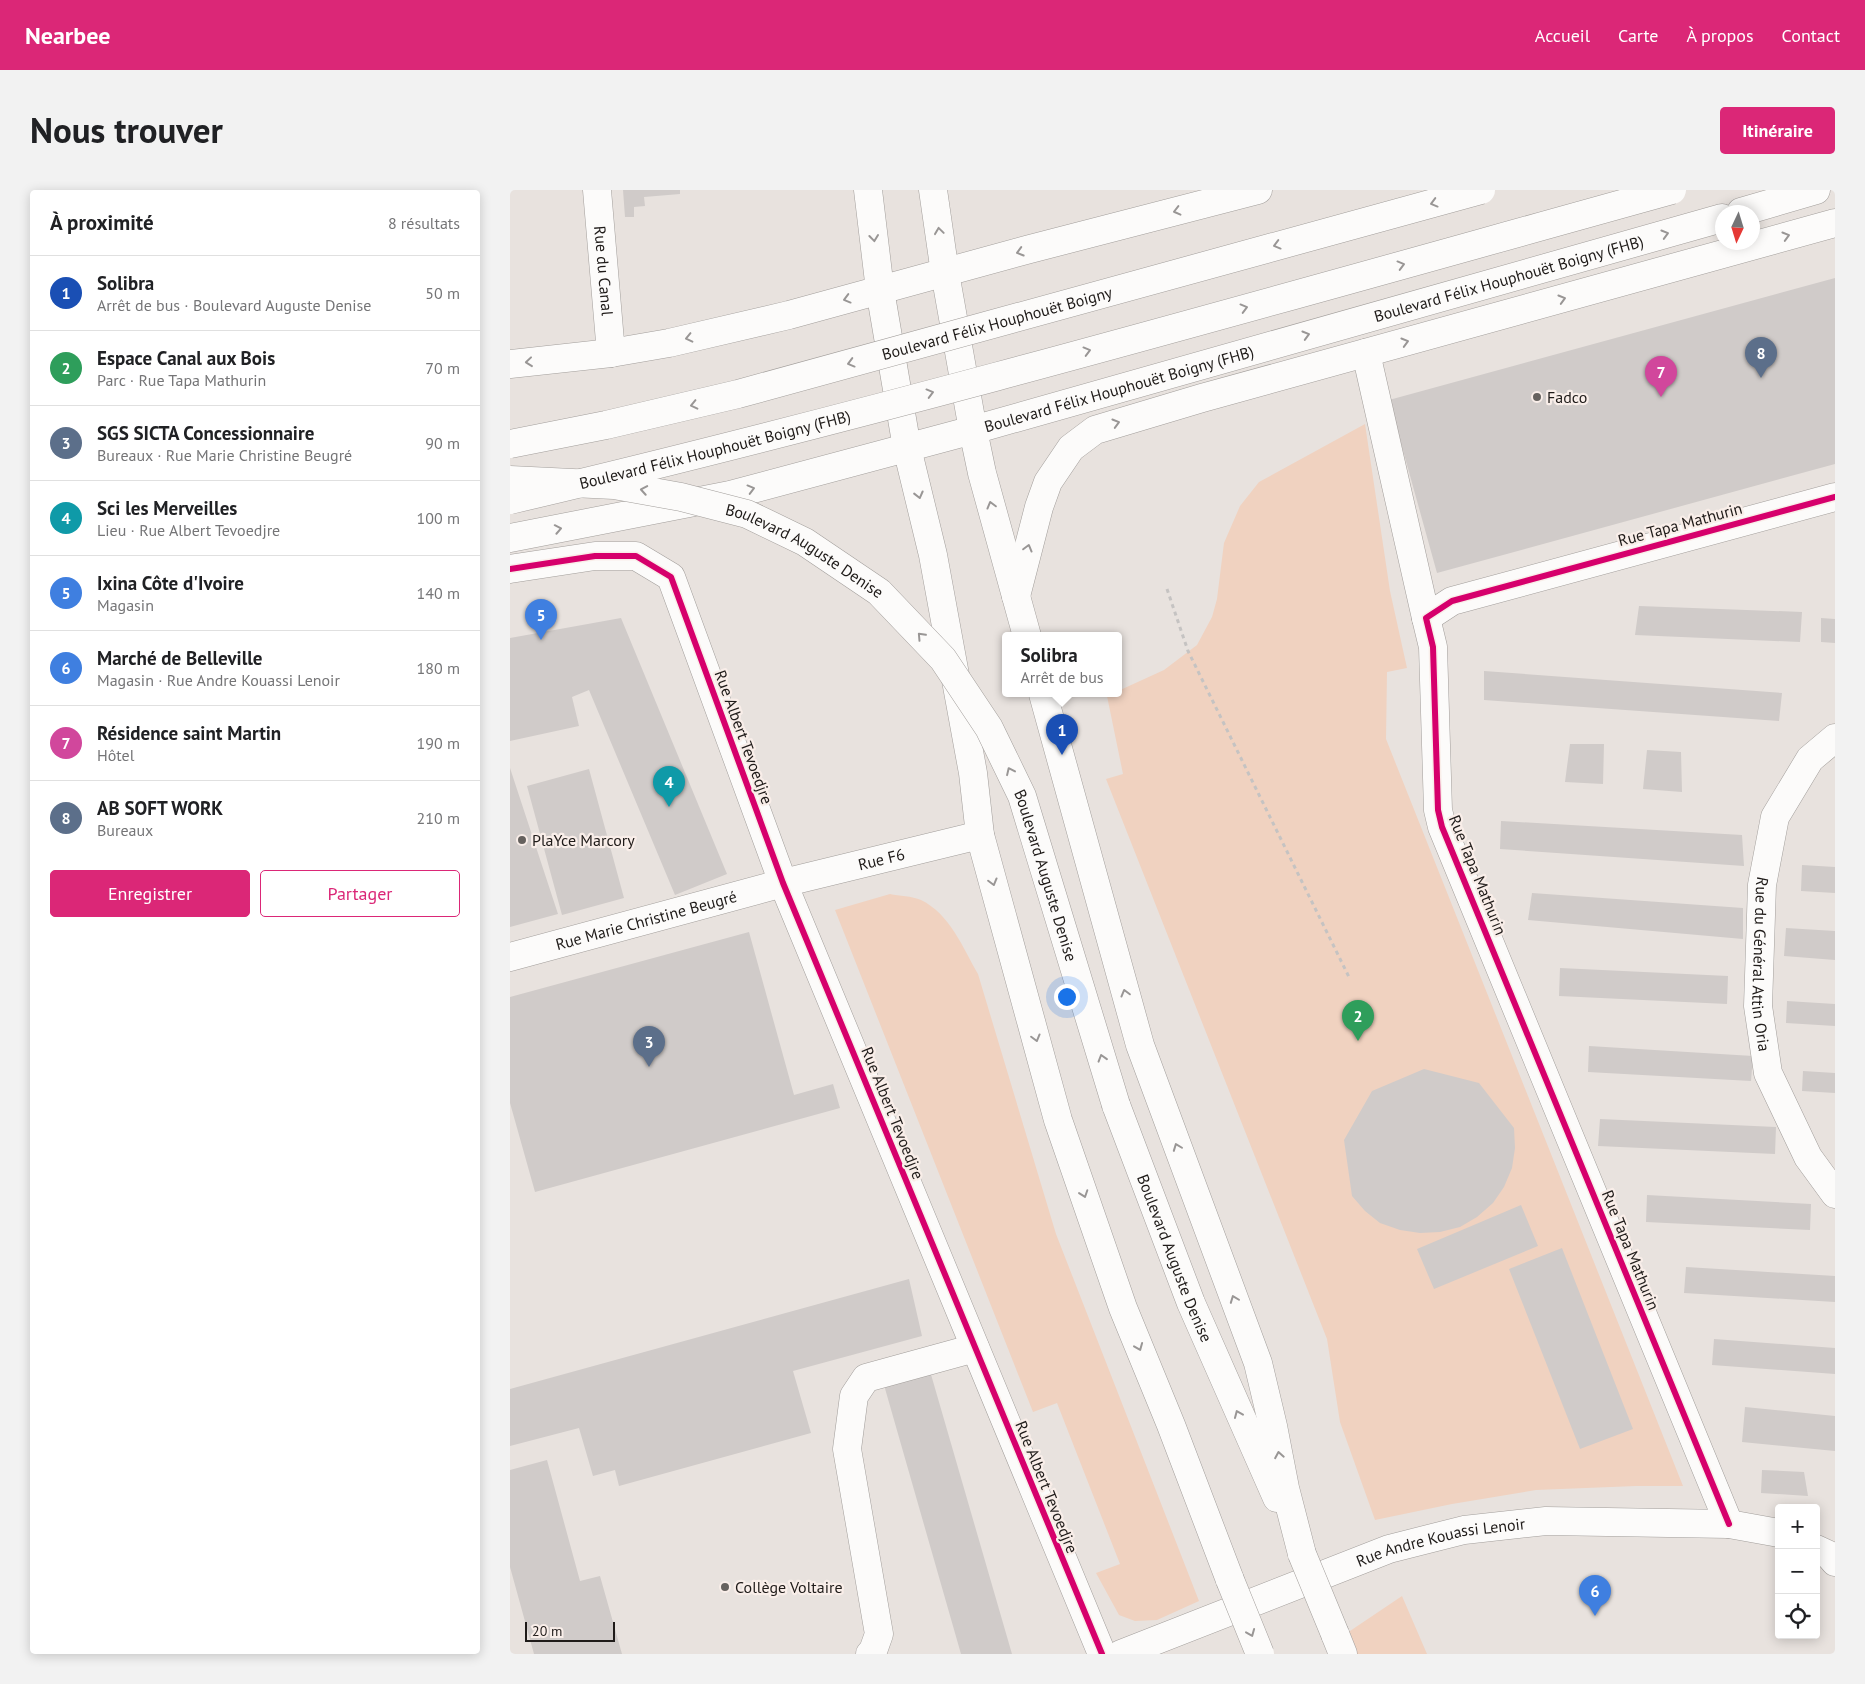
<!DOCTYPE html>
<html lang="fr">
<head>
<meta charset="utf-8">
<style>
	:root { --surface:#fff; --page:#f2f2f2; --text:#202124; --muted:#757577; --line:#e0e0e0; --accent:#db2777 }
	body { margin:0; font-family:"PT Sans",sans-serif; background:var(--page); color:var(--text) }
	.controls { position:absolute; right:15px; bottom:15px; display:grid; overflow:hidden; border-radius:5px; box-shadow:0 2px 12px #0003 }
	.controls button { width:45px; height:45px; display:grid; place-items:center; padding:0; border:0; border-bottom:1px solid var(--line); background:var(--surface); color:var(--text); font:25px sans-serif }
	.compass { position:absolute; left:1205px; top:15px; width:45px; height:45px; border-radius:50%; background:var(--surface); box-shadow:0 2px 12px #0003; rotate:184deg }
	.scale { position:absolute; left:15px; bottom:12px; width:90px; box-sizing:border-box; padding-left:5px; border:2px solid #1f1b19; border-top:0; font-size:14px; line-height:18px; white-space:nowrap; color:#1f1b19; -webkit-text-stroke:4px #f9eee9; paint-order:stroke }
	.you { position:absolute; left:556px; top:806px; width:18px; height:18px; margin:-12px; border:4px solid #fff; border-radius:50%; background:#1a73e8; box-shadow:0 0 0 8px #1a73e833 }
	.badge { display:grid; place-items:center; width:32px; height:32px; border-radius:50%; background:var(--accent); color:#fff; font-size:16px; font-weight:700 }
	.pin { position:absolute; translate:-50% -41px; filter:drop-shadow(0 1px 2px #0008) }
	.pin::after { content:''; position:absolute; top:26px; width:18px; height:15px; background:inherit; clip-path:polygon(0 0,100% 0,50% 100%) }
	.popup { position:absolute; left:492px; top:442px; width:120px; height:65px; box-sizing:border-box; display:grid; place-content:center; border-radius:5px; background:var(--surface); filter:drop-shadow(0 1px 4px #0005); font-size:16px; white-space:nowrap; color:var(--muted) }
	.popup b { font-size:19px; color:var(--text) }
	.popup::after { content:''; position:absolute; left:50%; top:100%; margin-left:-10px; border:10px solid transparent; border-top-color:var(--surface) }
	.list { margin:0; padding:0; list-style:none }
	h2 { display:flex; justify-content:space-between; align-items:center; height:65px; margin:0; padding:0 20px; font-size:21px }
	h2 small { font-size:16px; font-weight:400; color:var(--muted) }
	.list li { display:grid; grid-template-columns:32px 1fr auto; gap:15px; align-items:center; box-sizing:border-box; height:75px; padding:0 20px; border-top:1px solid var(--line) }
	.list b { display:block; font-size:19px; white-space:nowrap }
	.list p { margin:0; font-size:16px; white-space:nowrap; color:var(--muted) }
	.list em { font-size:16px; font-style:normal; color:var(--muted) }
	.actions { display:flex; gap:10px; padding:15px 20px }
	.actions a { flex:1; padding:11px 0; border:1px solid var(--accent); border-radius:5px; text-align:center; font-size:18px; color:var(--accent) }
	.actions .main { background:var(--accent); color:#fff }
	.icon { flex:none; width:28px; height:28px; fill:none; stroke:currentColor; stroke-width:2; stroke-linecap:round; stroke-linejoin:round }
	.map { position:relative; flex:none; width:1325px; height:1464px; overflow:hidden; border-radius:5px }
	header { display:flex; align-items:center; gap:30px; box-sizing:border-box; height:70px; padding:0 25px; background:var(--accent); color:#fff }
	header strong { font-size:24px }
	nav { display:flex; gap:28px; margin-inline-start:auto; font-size:18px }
	.intro { display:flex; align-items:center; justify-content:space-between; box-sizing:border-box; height:120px; padding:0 30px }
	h1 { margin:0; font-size:35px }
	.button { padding:12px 22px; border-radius:5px; background:var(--accent); color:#fff; font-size:18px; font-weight:700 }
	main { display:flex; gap:30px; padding:0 30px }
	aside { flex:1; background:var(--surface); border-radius:5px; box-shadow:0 2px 12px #0003 }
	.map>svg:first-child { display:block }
	.green { fill:#f0d2c0 }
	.building { fill:#d0cbc9 }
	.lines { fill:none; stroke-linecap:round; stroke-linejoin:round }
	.minor-casing { stroke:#a29e9b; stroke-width:29 }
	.major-casing { stroke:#a29e9b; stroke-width:29 }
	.highway-casing { stroke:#a29e9b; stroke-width:29 }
	.path { stroke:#c5c3c2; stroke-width:3; stroke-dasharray:4 4; stroke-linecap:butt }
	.minor { stroke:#fcfbfa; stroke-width:28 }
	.major { stroke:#fcfbfa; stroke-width:28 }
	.highway { stroke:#fcfbfa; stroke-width:28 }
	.major-bridge-casing { stroke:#a29e9b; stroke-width:29; stroke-linecap:butt }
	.highway-bridge-casing { stroke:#a29e9b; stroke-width:29; stroke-linecap:butt }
	.major-bridge { stroke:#fcfbfa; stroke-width:28 }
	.highway-bridge { stroke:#fcfbfa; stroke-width:28 }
	.cycleway-casing { stroke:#f9eee9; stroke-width:9 }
	.cycleway { stroke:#d6006c; stroke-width:6 }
	.oneway { stroke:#999695 }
	.poi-dot { fill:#65615e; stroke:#f9eee9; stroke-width:2 }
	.labels { text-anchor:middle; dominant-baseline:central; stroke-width:4.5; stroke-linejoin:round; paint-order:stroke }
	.street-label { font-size:16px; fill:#1f1b19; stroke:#f9eee9 }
	.poi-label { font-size:16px; fill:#1f1b19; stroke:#f9eee9; text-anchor:start }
</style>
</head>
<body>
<header>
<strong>Nearbee</strong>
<nav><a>Accueil</a><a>Carte</a><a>À propos</a><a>Contact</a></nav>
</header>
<div class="intro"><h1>Nous trouver</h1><a class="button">Itinéraire</a></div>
<main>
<aside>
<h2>À proximité<small>8 résultats</small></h2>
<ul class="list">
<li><span class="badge" style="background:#1a4fb4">1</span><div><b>Solibra</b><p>Arrêt de bus · Boulevard Auguste Denise</p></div><em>50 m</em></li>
<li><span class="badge" style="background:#2e9e5b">2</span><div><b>Espace Canal aux Bois</b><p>Parc · Rue Tapa Mathurin</p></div><em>70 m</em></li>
<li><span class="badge" style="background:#5c6f8a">3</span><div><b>SGS SICTA Concessionnaire</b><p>Bureaux · Rue Marie Christine Beugré</p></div><em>90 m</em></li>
<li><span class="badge" style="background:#0f9aa8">4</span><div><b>Sci les Merveilles</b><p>Lieu · Rue Albert Tevoedjre</p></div><em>100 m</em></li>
<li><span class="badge" style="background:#3f7fe0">5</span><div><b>Ixina Côte d'Ivoire</b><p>Magasin</p></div><em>140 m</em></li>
<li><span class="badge" style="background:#3f7fe0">6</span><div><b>Marché de Belleville</b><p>Magasin · Rue Andre Kouassi Lenoir</p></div><em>180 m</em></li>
<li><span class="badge" style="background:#d1479c">7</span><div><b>Résidence saint Martin</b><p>Hôtel</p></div><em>190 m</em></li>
<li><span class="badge" style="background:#5c6f8a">8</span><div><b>AB SOFT WORK</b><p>Bureaux</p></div><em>210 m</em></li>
</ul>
<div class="actions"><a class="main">Enregistrer</a><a>Partager</a></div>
</aside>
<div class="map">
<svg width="1325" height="1464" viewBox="0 0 1325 1464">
	<rect width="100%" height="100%" fill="#e8e2de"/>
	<path class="green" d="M855,234L880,401L897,478L877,482L876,549L1173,1296H1126L1026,1300L942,1314L865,1330L830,1232L817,1149L596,589L613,584L597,506L608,504V501L654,480L687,455L702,427L707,409L714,353L730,316L749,292Z
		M380,704C389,706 402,706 411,710C440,724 453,758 468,784L546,1044L689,1411L647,1430L625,1431L609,1425L586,1383L610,1374L547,1213L523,1222L325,720Z
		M892,1406L917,1464H846L837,1443Z"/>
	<path class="building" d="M113,0H170V4L134,7L135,16L124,17V27H115Z
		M1325,88V274L927,383L879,210Z
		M1129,416L1292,422L1290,452L1125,445Z
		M111,428L217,684L165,705L79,500L62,507L69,536L0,551V448Z
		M1311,428L1325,429V453L1311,452Z
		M974,481L1272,503L1269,531L974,510Z
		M1060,554H1094L1093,594L1055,592Z
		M1137,560L1171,562L1172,602L1133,599Z
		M0,578L48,724L0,737Z
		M79,579L114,708L52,725L17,596Z
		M991,631L1232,645L1234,676L990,659Z
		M1292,675L1325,677V703L1291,701Z
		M1022,703L1233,718V749L1018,730Z
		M1276,738L1325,741V770L1274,766Z
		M239,742L284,905L323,894L330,918L25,1002L0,913V807Z
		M1050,778L1218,786L1217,814L1049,806Z
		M1277,811L1325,814V836L1276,833Z
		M1079,856L1243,866L1241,891L1078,882Z
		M914,879L969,893L1004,938L1005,958L1002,978L994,997L983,1013L967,1027L950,1037L930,1042L910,1043L890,1040L870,1033L855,1021L842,1006L834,950L862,901Z
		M1293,881L1325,883V903L1292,901Z
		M1090,929L1266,937L1265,964L1088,956Z
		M1137,1005L1301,1014L1300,1040L1136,1032Z
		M1011,1015L1028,1056L924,1099L907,1059Z
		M1052,1058L1123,1239L1070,1259L999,1079Z
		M1176,1077L1325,1086V1112L1174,1103Z
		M399,1089L412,1146L283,1181L301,1243L109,1296L105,1280L83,1286L69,1238L0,1256V1199Z
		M1204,1149L1325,1158V1184L1202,1175Z
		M420,1181L502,1464H451L374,1195Z
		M1235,1217L1325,1226V1261L1232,1252Z
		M37,1270L70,1391L90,1386L112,1464H24L0,1377V1280Z
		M1252,1280L1294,1282L1298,1306L1251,1303Z"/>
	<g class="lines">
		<g class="minor-casing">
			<g id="minor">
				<path id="s1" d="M87,0L101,163"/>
				<path d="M856,163L916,428"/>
				<path d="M0,379L85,366H126L161,387L273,693L592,1464"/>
				<path d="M506,406L529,317L538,292L561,258L585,240L692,208L1325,33"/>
				<path id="s2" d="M1325,548L1300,569L1265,627L1252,695L1248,816L1258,883L1298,967L1325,1004"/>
				<path id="s3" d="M0,767L273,693L470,645"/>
				<path d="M1219,1334L932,637L928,620L923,457L916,428L942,411L1325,307"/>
				<path d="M1306,1359L1319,1365L1325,1372"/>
				<path d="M360,1464L363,1461L369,1444L337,1259L344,1206L356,1188L465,1158"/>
				<path id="s4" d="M611,1464L879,1359L954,1340L1036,1331L1219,1334L1269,1343"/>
			</g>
		</g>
		<g class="major-casing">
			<g id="major">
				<path d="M358,0L370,100L397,258"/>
				<path id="s5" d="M423,0L435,83L463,240L1212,28"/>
				<path d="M1231,22L1306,0"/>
				<path d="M0,174L101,163L159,153L279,125L520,59L748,0"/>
			</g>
		</g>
		<g class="highway-casing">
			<g id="highway">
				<path d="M397,258L423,365L463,583L470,645L548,930L613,1118L661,1235L720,1390"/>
				<path d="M0,348L220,305L463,240L472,283L517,446"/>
				<path d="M533,504L630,855L748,1173L763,1236L775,1298L792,1364"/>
				<path id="s6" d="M606,915L681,1113L767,1308"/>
				<path d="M825,1444L833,1464"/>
			</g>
		</g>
		<path class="path" d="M657,399L678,461L839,787"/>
		<use href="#minor" class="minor"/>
		<use href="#major" class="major"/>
		<use href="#highway" class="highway"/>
		<g class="major-bridge-casing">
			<g id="major-bridge">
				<path id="s7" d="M0,254L96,235L228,204L971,0"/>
				<path id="s8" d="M0,310C390,218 776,107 1162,0"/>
			</g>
		</g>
		<g class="highway-bridge-casing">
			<g id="highway-bridge">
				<path id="s9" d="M0,290L104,295L171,307L237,324L295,352L369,402L433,469L479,538L512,606L606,915"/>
				<path d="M792,1364L825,1444"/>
				<path d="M720,1390L750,1464"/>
			</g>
		</g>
		<use href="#major-bridge" class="major-bridge"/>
		<use href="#highway-bridge" class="highway-bridge"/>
		<g class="cycleway-casing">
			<path id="cycleway" d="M0,379L85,366H126L161,387L273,693L592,1464
				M1219,1334L932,637L928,620L923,457L916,428L942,411L1325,307"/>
		</g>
		<use href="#cycleway" class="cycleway"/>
	</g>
	<defs><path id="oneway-chevron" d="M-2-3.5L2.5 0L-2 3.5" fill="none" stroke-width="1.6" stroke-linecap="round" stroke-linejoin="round" transform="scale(1.25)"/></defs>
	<g class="oneway">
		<use href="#oneway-chevron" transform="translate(924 13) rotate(165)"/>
		<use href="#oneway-chevron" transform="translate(667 21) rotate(166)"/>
		<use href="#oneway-chevron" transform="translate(429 41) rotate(-98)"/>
		<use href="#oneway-chevron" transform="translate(1155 44) rotate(-16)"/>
		<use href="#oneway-chevron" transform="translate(1276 46) rotate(-16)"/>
		<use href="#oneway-chevron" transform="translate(364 48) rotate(83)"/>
		<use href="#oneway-chevron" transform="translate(767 55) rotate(165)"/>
		<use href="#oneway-chevron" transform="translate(510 62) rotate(164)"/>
		<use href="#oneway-chevron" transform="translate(891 75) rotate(-15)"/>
		<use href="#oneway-chevron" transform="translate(337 109) rotate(165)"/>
		<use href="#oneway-chevron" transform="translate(1052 109) rotate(-16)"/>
		<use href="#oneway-chevron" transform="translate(734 118) rotate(-15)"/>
		<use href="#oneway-chevron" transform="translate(796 145) rotate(-16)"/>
		<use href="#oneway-chevron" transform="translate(179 148) rotate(167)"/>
		<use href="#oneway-chevron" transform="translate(895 152) rotate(-16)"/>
		<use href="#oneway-chevron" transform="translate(577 161) rotate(-15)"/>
		<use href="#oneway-chevron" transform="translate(19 172) rotate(174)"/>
		<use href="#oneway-chevron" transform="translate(341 173) rotate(165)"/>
		<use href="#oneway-chevron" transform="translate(420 203) rotate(-15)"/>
		<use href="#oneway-chevron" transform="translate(184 215) rotate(167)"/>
		<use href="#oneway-chevron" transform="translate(606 233) rotate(-16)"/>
		<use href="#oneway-chevron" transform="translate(241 299) rotate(-15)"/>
		<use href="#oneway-chevron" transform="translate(134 300) rotate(-170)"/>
		<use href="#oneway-chevron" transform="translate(409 305) rotate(76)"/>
		<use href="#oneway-chevron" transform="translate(481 315) rotate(-105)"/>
		<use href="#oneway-chevron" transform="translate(48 339) rotate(-11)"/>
		<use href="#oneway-chevron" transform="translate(518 358) rotate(-75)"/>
		<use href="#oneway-chevron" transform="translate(411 446) rotate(-133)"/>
		<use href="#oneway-chevron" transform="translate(500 581) rotate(-115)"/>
		<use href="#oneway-chevron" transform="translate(483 692) rotate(75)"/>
		<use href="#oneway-chevron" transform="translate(615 803) rotate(-105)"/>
		<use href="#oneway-chevron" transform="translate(526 848) rotate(75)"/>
		<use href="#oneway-chevron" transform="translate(592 868) rotate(-107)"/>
		<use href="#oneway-chevron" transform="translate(667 957) rotate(-111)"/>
		<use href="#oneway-chevron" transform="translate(574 1004) rotate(71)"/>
		<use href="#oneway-chevron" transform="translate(724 1109) rotate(-111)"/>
		<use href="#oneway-chevron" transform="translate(629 1157) rotate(68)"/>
		<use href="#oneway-chevron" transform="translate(728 1224) rotate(-113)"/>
		<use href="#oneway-chevron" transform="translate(769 1265) rotate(-100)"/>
		<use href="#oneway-chevron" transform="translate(741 1443) rotate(68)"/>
	</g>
	<g class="poi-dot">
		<circle cx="1027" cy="207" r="5"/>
		<circle cx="12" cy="650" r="5"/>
		<circle cx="215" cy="1397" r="5"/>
	</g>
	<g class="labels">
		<g class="street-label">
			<text stroke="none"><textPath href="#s1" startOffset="81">Rue du Canal</textPath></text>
			<text stroke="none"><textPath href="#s5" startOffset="800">Boulevard Félix Houphouët Boigny (FHB)</textPath></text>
			<text stroke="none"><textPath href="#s7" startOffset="502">Boulevard Félix Houphouët Boigny</textPath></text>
			<text stroke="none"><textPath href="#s5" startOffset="395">Boulevard Félix Houphouët Boigny (FHB)</textPath></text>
			<text stroke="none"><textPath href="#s8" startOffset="211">Boulevard Félix Houphouët Boigny (FHB)</textPath></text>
			<text transform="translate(1170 334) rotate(-15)">Rue Tapa Mathurin</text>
			<text stroke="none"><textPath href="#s9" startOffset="308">Boulevard Auguste Denise</textPath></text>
			<text transform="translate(234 547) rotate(70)">Rue Albert Tevoedjre</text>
			<text stroke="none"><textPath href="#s3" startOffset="384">Rue F6</textPath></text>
			<text stroke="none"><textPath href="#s9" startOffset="728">Boulevard Auguste Denise</textPath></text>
			<text transform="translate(968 685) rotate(68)">Rue Tapa Mathurin</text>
			<text stroke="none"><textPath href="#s3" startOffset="141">Rue Marie Christine Beugré</textPath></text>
			<text stroke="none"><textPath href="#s2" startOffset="249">Rue du Général Attin Oria</textPath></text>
			<text transform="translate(383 923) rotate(68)">Rue Albert Tevoedjre</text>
			<text transform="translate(1121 1060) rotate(68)">Rue Tapa Mathurin</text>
			<text stroke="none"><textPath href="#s6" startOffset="164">Boulevard Auguste Denise</textPath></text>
			<text transform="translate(537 1297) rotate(68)">Rue Albert Tevoedjre</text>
			<text stroke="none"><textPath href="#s4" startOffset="340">Rue Andre Kouassi Lenoir</textPath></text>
		</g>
		<g class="poi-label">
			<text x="1037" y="207">Fadco</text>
			<text x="22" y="650">PlaYce Marcory</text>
			<text x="225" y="1397">Collège Voltaire</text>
		</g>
	</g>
</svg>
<div class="controls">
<button>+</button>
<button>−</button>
<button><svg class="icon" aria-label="locate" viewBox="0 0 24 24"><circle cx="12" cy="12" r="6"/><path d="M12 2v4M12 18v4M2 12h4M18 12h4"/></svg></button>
</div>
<svg class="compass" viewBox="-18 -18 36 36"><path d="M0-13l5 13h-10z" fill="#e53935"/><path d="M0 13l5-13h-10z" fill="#757577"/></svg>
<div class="scale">20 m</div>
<div class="you"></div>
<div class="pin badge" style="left:552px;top:565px;background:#1a4fb4">1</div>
<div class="popup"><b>Solibra</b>Arrêt de bus</div>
<div class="pin badge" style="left:848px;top:851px;background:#2e9e5b">2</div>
<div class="pin badge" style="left:139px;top:877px;background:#5c6f8a">3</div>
<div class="pin badge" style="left:159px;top:617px;background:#0f9aa8">4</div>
<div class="pin badge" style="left:31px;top:450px;background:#3f7fe0">5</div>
<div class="pin badge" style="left:1085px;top:1426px;background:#3f7fe0">6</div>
<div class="pin badge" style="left:1151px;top:207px;background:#d1479c">7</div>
<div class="pin badge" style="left:1251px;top:188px;background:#5c6f8a">8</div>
</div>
</main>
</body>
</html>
